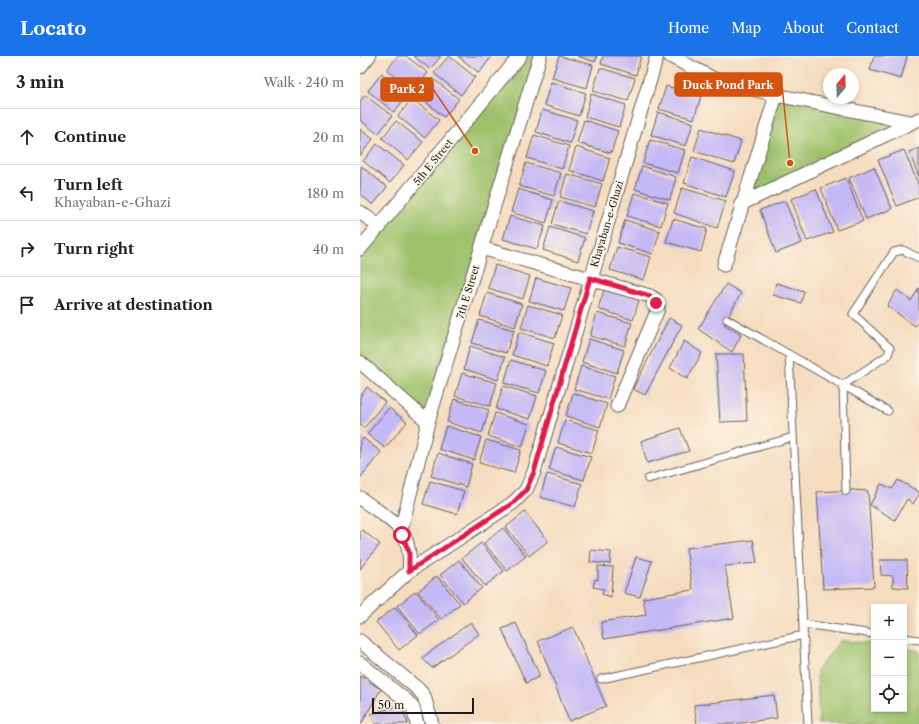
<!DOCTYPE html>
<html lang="en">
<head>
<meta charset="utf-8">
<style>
	:root { --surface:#fff; --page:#f2f2f2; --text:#222; --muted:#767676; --line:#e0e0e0; --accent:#1a73e8 }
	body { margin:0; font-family:"Libre Caslon Text",serif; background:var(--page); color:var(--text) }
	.controls { position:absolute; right:12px; bottom:12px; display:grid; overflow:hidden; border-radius:0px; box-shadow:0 2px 6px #0003 }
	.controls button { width:36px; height:36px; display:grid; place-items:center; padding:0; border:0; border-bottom:1px solid var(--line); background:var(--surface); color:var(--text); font:20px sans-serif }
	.compass { position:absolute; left:463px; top:12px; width:36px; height:36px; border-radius:50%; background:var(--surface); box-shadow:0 2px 6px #0003; rotate:19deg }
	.scale { position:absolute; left:12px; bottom:10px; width:102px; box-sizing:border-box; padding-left:4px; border:2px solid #1c1c1c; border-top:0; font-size:11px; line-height:14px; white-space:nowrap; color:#1c1c1c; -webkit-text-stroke:3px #fcf5e5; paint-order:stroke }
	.stop { position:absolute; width:12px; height:12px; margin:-9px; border:3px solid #e11d48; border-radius:50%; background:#fff }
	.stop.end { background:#e11d48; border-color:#fff; box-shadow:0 1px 4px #0008 }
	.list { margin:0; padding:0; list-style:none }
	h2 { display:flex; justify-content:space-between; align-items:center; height:52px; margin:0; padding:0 16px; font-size:17px }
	h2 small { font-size:13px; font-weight:400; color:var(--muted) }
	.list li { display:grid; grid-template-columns:26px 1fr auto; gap:12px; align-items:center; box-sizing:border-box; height:56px; padding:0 16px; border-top:1px solid var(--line) }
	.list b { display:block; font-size:15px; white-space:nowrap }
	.list p { margin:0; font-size:13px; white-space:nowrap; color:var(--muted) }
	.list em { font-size:13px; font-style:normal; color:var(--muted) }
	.icon { flex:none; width:22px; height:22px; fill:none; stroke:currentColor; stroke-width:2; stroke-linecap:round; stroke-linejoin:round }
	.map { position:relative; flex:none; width:559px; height:668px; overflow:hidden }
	header { display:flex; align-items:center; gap:24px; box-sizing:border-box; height:56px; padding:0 20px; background:var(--accent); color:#fff }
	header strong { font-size:19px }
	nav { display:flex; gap:22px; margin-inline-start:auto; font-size:14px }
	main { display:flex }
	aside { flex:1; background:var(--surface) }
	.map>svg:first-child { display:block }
	.green { fill:#9dc16b; stroke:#5c6e44 }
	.building { fill:#c4b9f5 }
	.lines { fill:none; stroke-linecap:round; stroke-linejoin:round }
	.lane-casing { stroke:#685f55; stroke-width:9 }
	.street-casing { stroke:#685f55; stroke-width:15 }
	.lane { stroke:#fff; stroke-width:7 }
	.street { stroke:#fff; stroke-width:13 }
	.route { stroke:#e11d48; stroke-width:5 }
	.labels { text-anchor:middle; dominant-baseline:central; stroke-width:3.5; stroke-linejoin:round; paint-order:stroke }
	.street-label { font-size:10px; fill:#1c1c1c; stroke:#fcf5e5 }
	.leader { fill:none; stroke:#d4530e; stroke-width:1.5 }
	.callout-dot { fill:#d4530e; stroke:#fcf5e5; stroke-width:1.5 }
	.callout { fill:#d4530e; stroke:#d4530e; stroke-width:1.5 }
	.callout-label { font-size:11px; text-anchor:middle; font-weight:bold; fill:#fff }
</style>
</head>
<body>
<header>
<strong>Locato</strong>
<nav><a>Home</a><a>Map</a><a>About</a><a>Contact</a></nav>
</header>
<main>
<aside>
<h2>3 min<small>Walk · 240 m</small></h2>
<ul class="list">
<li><svg class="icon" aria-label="ahead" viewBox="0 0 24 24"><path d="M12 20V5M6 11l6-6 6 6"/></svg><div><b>Continue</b></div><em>20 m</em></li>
<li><svg class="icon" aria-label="left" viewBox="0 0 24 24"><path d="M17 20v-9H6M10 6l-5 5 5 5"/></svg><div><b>Turn left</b><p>Khayaban-e-Ghazi</p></div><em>180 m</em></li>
<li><svg class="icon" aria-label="right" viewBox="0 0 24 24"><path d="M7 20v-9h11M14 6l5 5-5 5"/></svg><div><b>Turn right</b></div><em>40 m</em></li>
<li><svg class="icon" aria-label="arrive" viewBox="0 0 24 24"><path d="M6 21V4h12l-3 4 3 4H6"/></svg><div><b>Arrive at destination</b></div></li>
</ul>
</aside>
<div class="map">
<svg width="559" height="668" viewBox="0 0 559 668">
	<rect width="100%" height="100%" fill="#fcf5e5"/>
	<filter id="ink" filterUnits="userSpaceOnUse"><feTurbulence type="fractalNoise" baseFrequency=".025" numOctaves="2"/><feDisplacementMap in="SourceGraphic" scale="8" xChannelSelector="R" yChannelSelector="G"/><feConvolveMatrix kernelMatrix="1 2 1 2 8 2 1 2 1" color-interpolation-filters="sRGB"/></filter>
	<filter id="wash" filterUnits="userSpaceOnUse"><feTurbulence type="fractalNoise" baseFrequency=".012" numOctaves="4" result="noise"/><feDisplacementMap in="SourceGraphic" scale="16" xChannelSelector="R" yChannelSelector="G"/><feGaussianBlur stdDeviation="0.9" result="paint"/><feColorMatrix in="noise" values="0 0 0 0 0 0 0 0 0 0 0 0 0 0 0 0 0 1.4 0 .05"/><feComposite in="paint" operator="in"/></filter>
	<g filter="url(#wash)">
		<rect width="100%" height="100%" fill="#f5dcbf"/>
		<path class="green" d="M159,0H180L68,366L0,308V191Z
			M416,39L550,66L381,148Z
			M481,584L514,588V653H544V592L559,595V668H459L457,614Z"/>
		<g id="blocks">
			<path class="building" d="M38,0H46L68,17L54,35L27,14Z
				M54,0H81L70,13Z
				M89,0L115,21L101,39L74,17Z
				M98,0H132L119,17Z
				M199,0L233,9L227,32L192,22Z
				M217,0H237L235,6Z
				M243,0H281L276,19L241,8Z
				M514,0H547L541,23L510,14Z
				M240,12L275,22L268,45L233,35Z
				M22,17L48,38L34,56L8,35Z
				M72,22L99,43L84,61L58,39Z
				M191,26L226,37L219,60L184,49Z
				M306,30L341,40L334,63L299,53Z
				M231,38L266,49L259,71L225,61Z
				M5,39L32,60L18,78L0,64V45Z
				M52,43L79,64L65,82L38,60Z
				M182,54L217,64L210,87L176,76Z
				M298,56L333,67L326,90L291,79Z
				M224,64L258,75L251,97L217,87Z
				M36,65L63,86L48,104L22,82Z
				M341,72L381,85L374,108L334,95Z
				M0,73L13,83L0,100Z
				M174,79L209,90L202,113L167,102Z
				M290,84L325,94L318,117L283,107Z
				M17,88L44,109L30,127L3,105Z
				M216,91L250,102L243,125L209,114Z
				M559,92V121L549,96Z
				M544,94L559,130V141L537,150L518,104Z
				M332,101L375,115L366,141L324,127Z
				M166,107L201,117L194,140L159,130Z
				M1,110L27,131L13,149L0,138Z
				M282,110L316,121L310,144L275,133Z
				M514,111L532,153L506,163L489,122Z
				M207,118L242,128L235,151L200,141Z
				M486,122L503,165L477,174L461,132Z
				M322,132L366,145L357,172L314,157Z
				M158,133L193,144L186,167L151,156Z
				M456,133L473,176L447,185L431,143Z
				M274,137L308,147L301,170L267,160Z
				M199,145L233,155L226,178L192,168Z
				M425,145L442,187L416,197L400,154Z
				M150,160L185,170L177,193L143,183Z
				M313,163L347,173L341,196L306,186Z
				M265,164L300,175L293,198L258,187Z
				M190,171L225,182L218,205L183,194Z
				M257,191L291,201L284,224L250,214Z
				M135,209L170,220L163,243L128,232Z
				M176,222L211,232L204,255L169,245Z
				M416,227L444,235L441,247L413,239Z
				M366,228L381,237L364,268L381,279L372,296L338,273Z
				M245,230L280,241L273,264L238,253Z
				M559,232V264L555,270L527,250L537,234L551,245Z
				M127,237L162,248L155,271L120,260Z
				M168,249L202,259L195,282L161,272Z
				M237,257L272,267L265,290L230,280Z
				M309,262L322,269L285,339L273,333Z
				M119,264L154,274L146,297L112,287Z
				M159,276L194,287L187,310L152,299Z
				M229,283L264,294L257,317L222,306Z
				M324,285L342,297L327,323L310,312Z
				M110,290L145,301L138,324L104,313Z
				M356,298H384L387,365L360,366Z
				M151,304L186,315L179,337L144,327Z
				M221,310L255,320L248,343L214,333Z
				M102,317L137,327L130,350L95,340Z
				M143,330L177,340L170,363L136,353Z
				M7,331L25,346L4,372L0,369V341Z
				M213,337L247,348L240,371L206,360Z
				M94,343L129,354L122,377L87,366Z
				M29,352L47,366L25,392L7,378Z
				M135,357L169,368L162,391L128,380Z
				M205,364L239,374L232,397L198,387Z
				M86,370L121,381L114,404L79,393Z
				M320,372L329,395L287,407L281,385Z
				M3,382L21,396L0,422V386Z
				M126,384L161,394L154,417L119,407Z
				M196,391L231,401L224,424L189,414Z
				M78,397L112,408L106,431L71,420Z
				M187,418L222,428L215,451L180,441Z
				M538,424L559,436V438L553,448L547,443L535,464L510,449L521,428L532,433Z
				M70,425L104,435L97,458L63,448Z
				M493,434L508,435L514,531L463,533L457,436Z
				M165,456L188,485L169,500L146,471Z
				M143,472L166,500L147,515L124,487Z
				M2,474L20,488L0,513V476Z
				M393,484L397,507L365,510L374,562L244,583L241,566L286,559L283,542L333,534L326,492Z
				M121,487L144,515L125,530L102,502Z
				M231,494L251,496L250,508L230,506Z
				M276,501L292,505L280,541L264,537Z
				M99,504L122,532L103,547L80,519Z
				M520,504H547L548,532L533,531V520L521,519Z
				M238,510L253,511L251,541L242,538L244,533L233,531L235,523L238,524Z
				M77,520L100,548L81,563L58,535Z
				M56,535L79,564L60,578L37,550Z
				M35,551L58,579L39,594L16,566Z
				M111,566L119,578L72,612L62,602Z
				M156,567L180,620L166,627L142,573Z
				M213,571L246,650L209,665L178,585Z
				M0,620L21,633L1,668H0Z
				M414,639L417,662L373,668H337L334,649Z
				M41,649L48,668H15L11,658Z"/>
		</g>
	</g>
	<g filter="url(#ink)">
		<use href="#blocks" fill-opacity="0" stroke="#685f55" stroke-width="1"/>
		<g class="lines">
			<g class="lane-casing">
				<path id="lane" d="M367,263L528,355
					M429,298L448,668
					M288,423L433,381
					M486,435L483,329L528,299L530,292L493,258L534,196L543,194L559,202
					M443,568L514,578
					M544,582L559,584
					M241,623L444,579"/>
			</g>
			<g class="street-casing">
				<path id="street" d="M310,0L354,23L416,39L550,66
					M0,11L9,0
					M381,148L559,63
					M0,156L20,171
					M121,192L290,240L295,243L298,253L257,350
					M0,193L160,0
					M364,209L416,39
					M0,306L68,366
					M0,442C13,452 29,461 40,473C48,482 51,503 49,515
					M41,474L68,366L180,0
					M0,560L49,515L153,447L166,434L174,416L297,0
					M0,585L58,633L64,640L72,668
					M0,607L47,645L53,652L57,668"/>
			</g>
			<use href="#lane" class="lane"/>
			<use href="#street" class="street"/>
		</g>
	</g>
	<g class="lines" filter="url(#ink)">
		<path class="route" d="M42,479L49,496V515L153,447L166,434L174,416L230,222L290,240L296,247"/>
	</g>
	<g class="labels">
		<g class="street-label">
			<text transform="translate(73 106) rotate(-51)">5th E Street</text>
			<text transform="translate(247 168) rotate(-73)">Khayaban-e-Ghazi</text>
			<text transform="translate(108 236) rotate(-73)">7th E Street</text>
		</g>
	</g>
	<path class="leader" d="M430 107L422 29M115 95L73 33"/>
	<g class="callout-dot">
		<circle cx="430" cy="107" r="4"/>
		<circle cx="115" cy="95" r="4"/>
	</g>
	<g class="callout">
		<rect x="315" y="17" width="107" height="23" rx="4"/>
		<rect x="21" y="22" width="52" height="23" rx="4"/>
	</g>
	<g class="callout-label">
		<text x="368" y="33">Duck Pond Park</text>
		<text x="47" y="37">Park 2</text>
	</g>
</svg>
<div class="controls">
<button>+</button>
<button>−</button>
<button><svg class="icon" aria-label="locate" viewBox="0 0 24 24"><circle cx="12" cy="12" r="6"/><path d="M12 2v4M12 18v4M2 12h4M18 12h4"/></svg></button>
</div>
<svg class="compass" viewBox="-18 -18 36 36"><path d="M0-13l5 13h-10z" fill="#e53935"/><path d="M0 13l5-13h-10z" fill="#767676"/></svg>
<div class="scale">50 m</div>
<div class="stop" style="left:42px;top:479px"></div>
<div class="stop end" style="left:296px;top:247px"></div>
</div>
</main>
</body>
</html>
